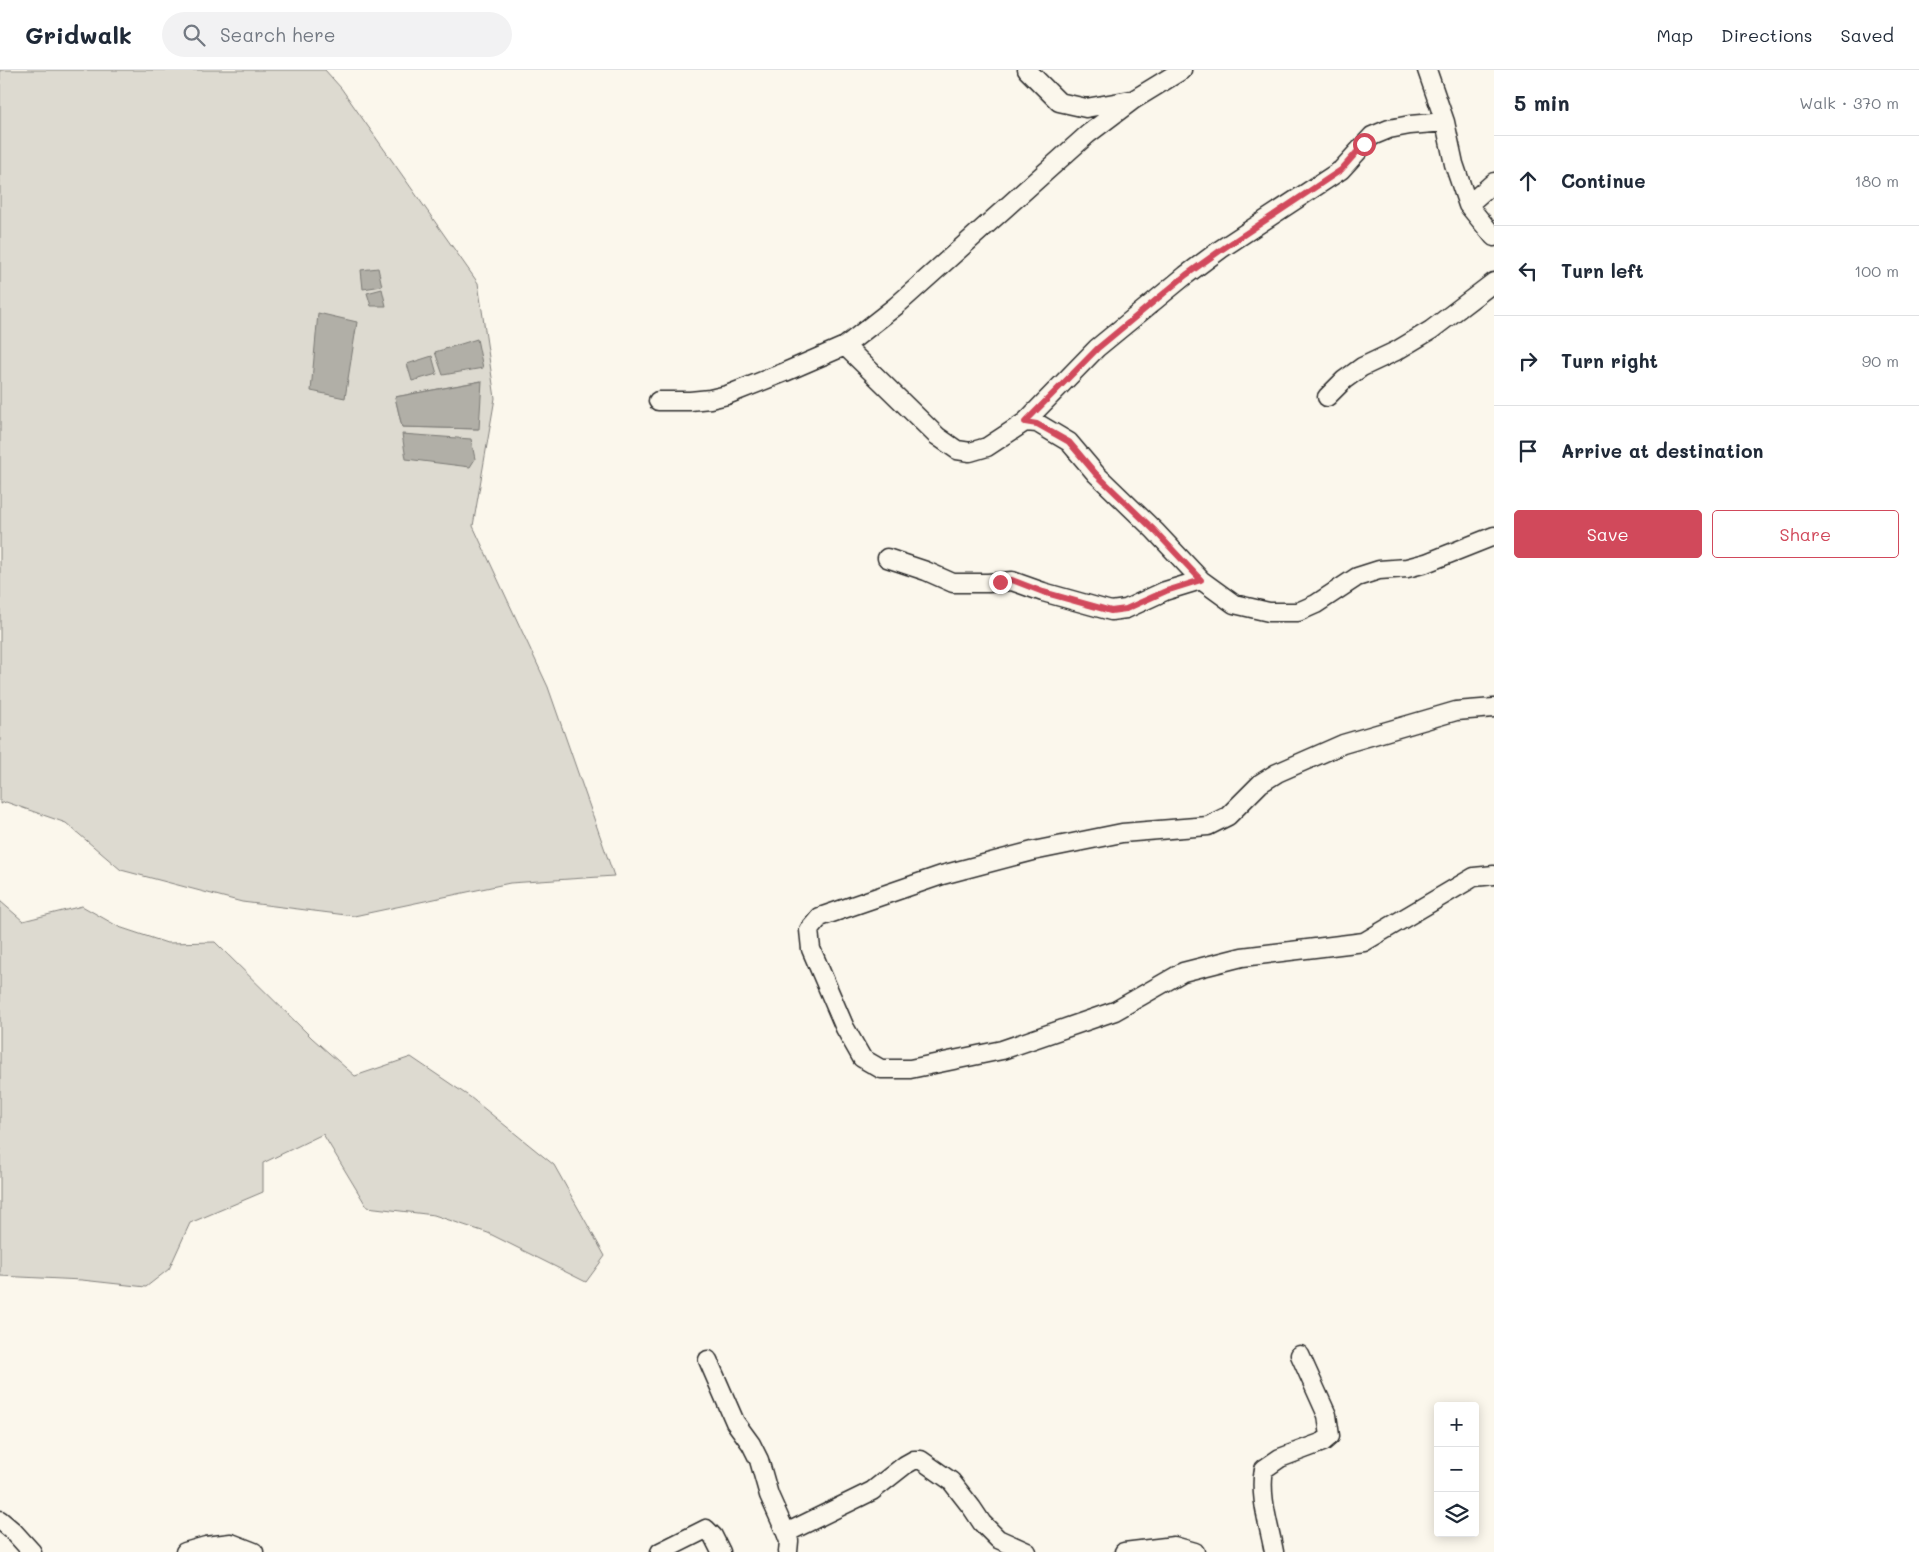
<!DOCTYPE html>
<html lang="en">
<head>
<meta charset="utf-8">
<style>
	:root { --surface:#fff; --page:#f2f2f3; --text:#1f2937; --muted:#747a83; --line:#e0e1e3; --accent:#d1495b }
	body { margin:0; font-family:Mali,sans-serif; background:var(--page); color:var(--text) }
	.controls { position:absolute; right:15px; bottom:15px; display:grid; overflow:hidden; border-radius:5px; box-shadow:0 2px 12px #0003 }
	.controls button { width:45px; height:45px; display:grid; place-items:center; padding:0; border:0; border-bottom:1px solid var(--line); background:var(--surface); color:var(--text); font:25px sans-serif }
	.stop { position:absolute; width:15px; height:15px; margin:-11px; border:4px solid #d1495b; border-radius:50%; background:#fff }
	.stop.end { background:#d1495b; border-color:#fff; box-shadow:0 1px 5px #0008 }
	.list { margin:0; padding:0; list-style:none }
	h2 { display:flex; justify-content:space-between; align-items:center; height:65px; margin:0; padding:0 20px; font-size:21px }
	h2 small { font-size:16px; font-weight:400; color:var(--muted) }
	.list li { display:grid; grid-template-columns:32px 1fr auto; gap:15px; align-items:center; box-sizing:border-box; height:90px; padding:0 20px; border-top:1px solid var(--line) }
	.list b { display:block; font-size:19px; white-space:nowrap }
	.list em { font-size:16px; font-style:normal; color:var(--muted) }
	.actions { display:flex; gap:10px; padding:15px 20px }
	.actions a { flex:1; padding:11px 0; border:1px solid var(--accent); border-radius:5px; text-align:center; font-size:18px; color:var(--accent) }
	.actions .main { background:var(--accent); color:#fff }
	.icon { flex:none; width:28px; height:28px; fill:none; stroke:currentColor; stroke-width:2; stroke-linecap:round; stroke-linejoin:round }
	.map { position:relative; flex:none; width:1494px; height:1482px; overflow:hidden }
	header { display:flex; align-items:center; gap:30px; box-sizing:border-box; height:70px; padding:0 25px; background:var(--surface); border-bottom:1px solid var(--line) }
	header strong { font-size:24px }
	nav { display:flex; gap:28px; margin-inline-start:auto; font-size:18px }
	.search { width:350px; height:45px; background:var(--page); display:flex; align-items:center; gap:12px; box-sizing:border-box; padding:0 18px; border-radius:28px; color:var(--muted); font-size:19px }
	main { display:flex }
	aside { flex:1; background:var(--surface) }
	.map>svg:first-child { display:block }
	.green { fill:#dddad0; stroke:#84827e; fill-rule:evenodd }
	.water { fill:#b1afa7; stroke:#7b7a75 }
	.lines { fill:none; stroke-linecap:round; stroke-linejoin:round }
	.minor-casing { stroke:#2b2b2b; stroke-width:21 }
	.minor { stroke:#fbf7ec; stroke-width:18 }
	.route { stroke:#d1495b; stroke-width:6 }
</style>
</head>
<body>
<header>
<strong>Gridwalk</strong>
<div class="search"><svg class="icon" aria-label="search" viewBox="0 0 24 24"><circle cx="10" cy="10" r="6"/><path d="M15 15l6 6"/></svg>Search here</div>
<nav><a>Map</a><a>Directions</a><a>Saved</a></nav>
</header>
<main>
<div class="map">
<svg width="1494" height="1482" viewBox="0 0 1494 1482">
	<rect width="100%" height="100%" fill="#fbf7ec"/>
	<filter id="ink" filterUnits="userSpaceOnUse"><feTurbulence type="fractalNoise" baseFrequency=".02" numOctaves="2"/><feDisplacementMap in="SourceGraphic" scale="10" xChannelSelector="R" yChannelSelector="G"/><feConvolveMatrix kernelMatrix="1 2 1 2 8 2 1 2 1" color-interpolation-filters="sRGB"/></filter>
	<g filter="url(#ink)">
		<path class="green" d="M0,0H325L341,18L478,213L495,328L473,456L548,617L614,806L510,813L354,846L242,832L121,800L66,753L6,732L0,734ZM481,311L478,359L402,357L395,327Z
			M0,831L23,851L82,836L119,857L167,873L215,872L312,968L355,1006L411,987L470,1027L554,1095L605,1186L586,1212L488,1163L434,1145L367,1137L323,1064L263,1093V1122L190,1153L169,1199L146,1217L82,1210L0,1206Z"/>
		<path class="water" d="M378,198L382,216L363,219L361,200Z
			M382,219L386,236H371L367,223Z
			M318,243L357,252L345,328L311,321Z
			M477,269L483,298L443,305L435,282Z
			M432,286L437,304L412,311L407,294Z
			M482,311L479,359L402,357L395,327Z
			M402,364L471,369L475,389L470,397L406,389Z"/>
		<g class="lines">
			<g class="minor-casing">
				<path id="minor" d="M1027,0L1059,32L1086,38L1131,30
					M1427,0L1445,52L1454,94L1468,135L1494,167
					M1468,135L1494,112
					M845,276L937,366L957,380L970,382L987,377L1025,352L1037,353L1069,372L1096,404L1155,461L1201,510L1234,534L1269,542H1298L1316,534L1357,507L1379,500L1407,498L1426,493L1494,466
					M1327,327L1344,310L1362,297L1396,281L1431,260L1494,212
					M658,331H690L710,329L727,325L785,302L845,276L896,236L1088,64L1133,30L1182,0
					M1025,352L1097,278L1186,205L1221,179L1341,100L1372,66L1389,59L1410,55L1445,52
					M887,488L926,501L953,513H988L1012,511L1043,522L1111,541L1126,539L1165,521L1201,510
					M1494,638L1456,641L1343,674L1277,703L1261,713L1228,746L1208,756L1122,763L1033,781L942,805L820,847L809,860L811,879L845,958L862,988L881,999H910L1002,980L1115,941L1183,902L1242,887L1364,872L1474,807L1494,805
					M708,1290L735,1352L751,1374L759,1390L769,1425L786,1463L789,1471L788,1482
					M0,1450L13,1461L32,1482
					M786,1463L872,1421L905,1395L914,1390H921L951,1411L972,1438L982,1453L998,1469L1027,1482
					M185,1482L206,1476L231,1473L254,1482
					M660,1482L706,1459L713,1466L721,1482
					M1124,1482L1174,1476L1195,1482
					M1274,1482C1269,1455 1259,1426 1264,1399L1280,1388L1323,1372L1330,1366L1327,1345L1300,1285"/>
			</g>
			<use href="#minor" class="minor"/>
		</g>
	</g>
	<g class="lines" filter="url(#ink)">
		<path class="route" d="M1000,512L1012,510L1043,522L1111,541L1126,539L1166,521L1201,510L1155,461L1096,404L1069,372L1037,354L1025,352L1098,278L1186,205L1221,180L1341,100L1364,74"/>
	</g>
</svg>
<div class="controls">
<button>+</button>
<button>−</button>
<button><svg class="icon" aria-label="layers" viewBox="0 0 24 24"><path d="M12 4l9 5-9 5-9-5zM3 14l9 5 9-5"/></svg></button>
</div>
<div class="stop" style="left:1364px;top:74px"></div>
<div class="stop end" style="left:1000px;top:512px"></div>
</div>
<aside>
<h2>5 min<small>Walk · 370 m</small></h2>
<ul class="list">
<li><svg class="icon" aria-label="ahead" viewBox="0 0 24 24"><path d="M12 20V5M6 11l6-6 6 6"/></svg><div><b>Continue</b></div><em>180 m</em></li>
<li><svg class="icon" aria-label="left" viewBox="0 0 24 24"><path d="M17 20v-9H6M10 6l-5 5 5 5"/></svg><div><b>Turn left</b></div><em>100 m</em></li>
<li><svg class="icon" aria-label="right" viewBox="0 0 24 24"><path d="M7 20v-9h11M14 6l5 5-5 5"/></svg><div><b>Turn right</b></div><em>90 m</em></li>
<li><svg class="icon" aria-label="arrive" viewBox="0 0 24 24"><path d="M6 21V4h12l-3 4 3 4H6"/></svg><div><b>Arrive at destination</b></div></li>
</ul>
<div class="actions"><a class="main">Save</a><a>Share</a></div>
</aside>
</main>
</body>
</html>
